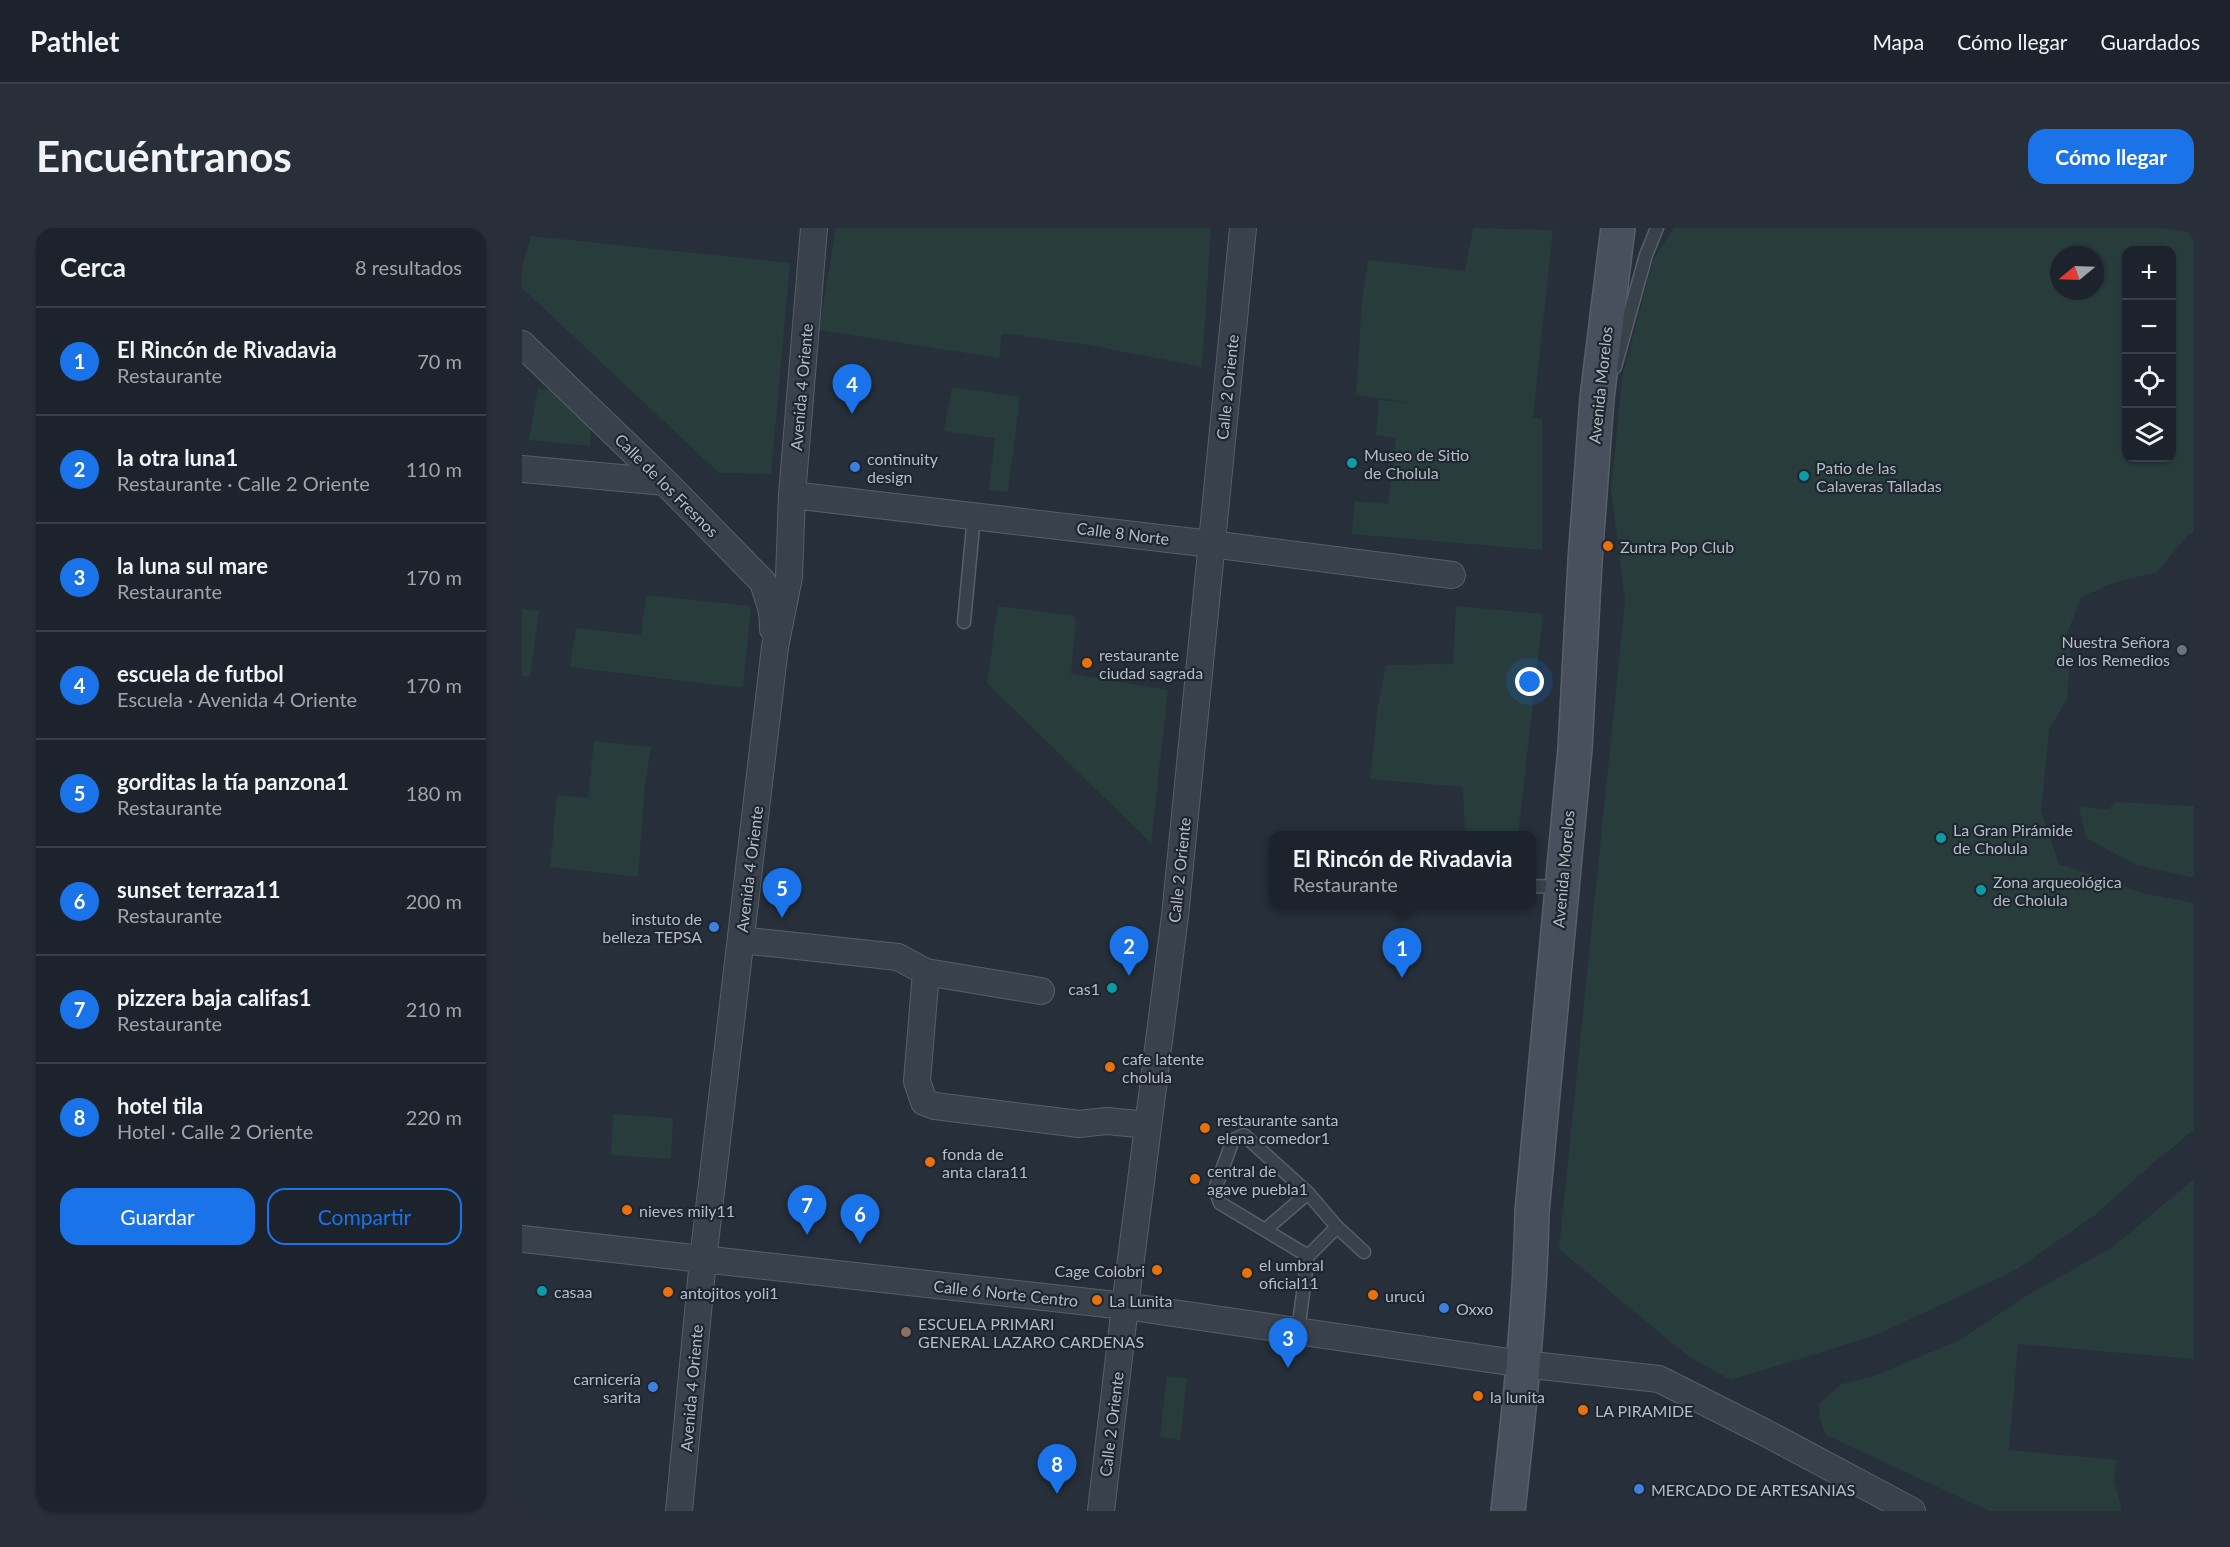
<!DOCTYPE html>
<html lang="es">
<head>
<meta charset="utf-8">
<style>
	:root { --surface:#1c232c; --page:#292f38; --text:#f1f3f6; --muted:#a0a4a9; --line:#3a4048; --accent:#1a73e8 }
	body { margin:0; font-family:Lato,sans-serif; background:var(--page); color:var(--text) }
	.controls { position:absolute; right:18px; top:18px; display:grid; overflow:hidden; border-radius:12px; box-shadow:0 2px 4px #0004 }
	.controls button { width:54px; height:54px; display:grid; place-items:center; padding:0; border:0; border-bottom:2px solid var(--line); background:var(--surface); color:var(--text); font:30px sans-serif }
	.compass { position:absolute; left:1528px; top:18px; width:54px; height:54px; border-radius:50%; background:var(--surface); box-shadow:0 2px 4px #0004; rotate:251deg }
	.you { position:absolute; left:1008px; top:454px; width:21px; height:21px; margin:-15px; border:4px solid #fff; border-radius:50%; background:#1a73e8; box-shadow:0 0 0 9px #1a73e833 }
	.badge { display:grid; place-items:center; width:39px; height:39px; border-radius:50%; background:var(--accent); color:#fff; font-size:20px; font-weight:700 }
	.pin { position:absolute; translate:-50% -50px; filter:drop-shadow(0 2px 3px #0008) }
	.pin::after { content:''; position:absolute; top:32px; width:21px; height:18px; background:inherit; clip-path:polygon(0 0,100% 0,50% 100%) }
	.popup { position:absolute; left:747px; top:603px; width:267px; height:78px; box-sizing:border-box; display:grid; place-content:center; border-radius:12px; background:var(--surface); filter:drop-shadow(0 2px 4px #0005); font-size:20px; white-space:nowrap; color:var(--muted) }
	.popup b { font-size:22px; color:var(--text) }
	.popup::after { content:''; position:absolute; left:50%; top:100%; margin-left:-12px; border:12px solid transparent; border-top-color:var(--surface) }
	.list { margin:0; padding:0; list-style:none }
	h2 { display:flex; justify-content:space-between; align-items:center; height:78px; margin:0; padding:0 24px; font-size:26px }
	h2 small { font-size:20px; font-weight:400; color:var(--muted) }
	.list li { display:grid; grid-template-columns:39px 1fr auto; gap:18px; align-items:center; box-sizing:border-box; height:108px; padding:0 24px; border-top:2px solid var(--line) }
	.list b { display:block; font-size:22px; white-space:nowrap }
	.list p { margin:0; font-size:20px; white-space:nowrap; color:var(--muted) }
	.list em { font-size:20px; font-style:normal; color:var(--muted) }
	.actions { display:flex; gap:12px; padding:18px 24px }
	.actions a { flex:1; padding:14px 0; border:2px solid var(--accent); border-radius:18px; text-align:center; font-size:21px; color:var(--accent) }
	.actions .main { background:var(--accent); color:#fff }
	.icon { flex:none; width:33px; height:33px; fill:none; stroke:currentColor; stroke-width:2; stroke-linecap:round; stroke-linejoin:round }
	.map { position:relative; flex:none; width:1672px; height:1283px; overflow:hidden; border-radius:18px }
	header { display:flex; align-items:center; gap:36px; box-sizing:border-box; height:84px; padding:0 30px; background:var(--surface); border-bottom:2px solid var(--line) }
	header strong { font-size:28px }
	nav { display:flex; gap:33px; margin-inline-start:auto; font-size:21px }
	.intro { display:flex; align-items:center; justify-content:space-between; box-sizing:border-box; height:144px; padding:0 36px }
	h1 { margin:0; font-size:42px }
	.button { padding:15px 27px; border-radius:18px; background:var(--accent); color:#fff; font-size:21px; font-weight:700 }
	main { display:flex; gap:36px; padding:0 36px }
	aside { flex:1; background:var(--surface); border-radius:18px; box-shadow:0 2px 4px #0004 }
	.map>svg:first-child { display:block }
	.green { fill:#293c3c; fill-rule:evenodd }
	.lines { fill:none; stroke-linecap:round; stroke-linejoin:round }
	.lane-casing { stroke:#575f69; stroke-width:15 }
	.street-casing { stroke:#575f69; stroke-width:28 }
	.secondary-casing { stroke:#575f69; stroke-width:36 }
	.lane { stroke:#39414b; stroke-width:12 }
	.street { stroke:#39414b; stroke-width:26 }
	.secondary { stroke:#48505d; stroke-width:33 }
	.culture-dot { fill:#0f9aa8; stroke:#1e2630; stroke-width:2 }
	.shop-dot { fill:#3f7fe0; stroke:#1e2630; stroke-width:2 }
	.food-dot { fill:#e8710a; stroke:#1e2630; stroke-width:2 }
	.worship-dot { fill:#6b7280; stroke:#1e2630; stroke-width:2 }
	.education-dot { fill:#8d6e63; stroke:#1e2630; stroke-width:2 }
	.labels { text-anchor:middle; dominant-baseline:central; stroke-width:4.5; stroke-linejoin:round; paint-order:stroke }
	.street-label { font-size:16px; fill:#b5bcc6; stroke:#1e2630 }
	.poi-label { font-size:16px; fill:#b5bcc6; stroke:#1e2630; text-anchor:start }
</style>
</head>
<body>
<header>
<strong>Pathlet</strong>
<nav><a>Mapa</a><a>Cómo llegar</a><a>Guardados</a></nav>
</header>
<div class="intro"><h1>Encuéntranos</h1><a class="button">Cómo llegar</a></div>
<main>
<aside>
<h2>Cerca<small>8 resultados</small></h2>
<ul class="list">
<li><span class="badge">1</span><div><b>El Rincón de Rivadavia</b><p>Restaurante</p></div><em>70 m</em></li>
<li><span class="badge">2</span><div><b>la otra luna1</b><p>Restaurante · Calle 2 Oriente</p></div><em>110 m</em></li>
<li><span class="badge">3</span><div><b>la luna sul mare</b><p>Restaurante</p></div><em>170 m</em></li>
<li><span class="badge">4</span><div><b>escuela de futbol</b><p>Escuela · Avenida 4 Oriente</p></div><em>170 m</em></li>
<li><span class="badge">5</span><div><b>gorditas la tía panzona1</b><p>Restaurante</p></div><em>180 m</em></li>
<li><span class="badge">6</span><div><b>sunset terraza11</b><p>Restaurante</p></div><em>200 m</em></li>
<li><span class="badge">7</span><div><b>pizzera baja califas1</b><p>Restaurante</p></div><em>210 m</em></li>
<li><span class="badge">8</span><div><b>hotel tila</b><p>Hotel · Calle 2 Oriente</p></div><em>220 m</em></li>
</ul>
<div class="actions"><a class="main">Guardar</a><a>Compartir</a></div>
</aside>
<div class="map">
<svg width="1672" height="1283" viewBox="0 0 1672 1283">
	<rect width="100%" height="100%" fill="#262f3a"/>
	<path class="green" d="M314,0H689L680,139L567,117L487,106H480L477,130L297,102Z
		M951,0L1031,2L1011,189L1020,191V322L830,306L833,273L866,276L874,210L854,207L857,172L889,175L834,167L840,73L846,32L943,43Z
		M1152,0H1640L1672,5V305H1668L1635,344L1589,356L1559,369L1542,414L1549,421L1545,471L1527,502L1519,583L1537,636L1621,665L1672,675V902L1629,937L1573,987L1494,1042L1354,1107L1209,1152L1167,1129L1037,1021L1103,373L1089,261L1100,151L1131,32ZM1604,22H1650V230H1604ZM1537,27H1573V63H1537Z
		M9,8L268,35L249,246L197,245L0,60V40Z
		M430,159L498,169L486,264L467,262L473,210L422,203Z
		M16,161L43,163L69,195L68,218L7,212Z
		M124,367L229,378L221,460L48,439L54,400L119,407Z
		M476,378L551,388L554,391L549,446L646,462L629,615L465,455Z
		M934,378L1021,386L996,607H943L941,559L848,551L856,478L864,437L931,436Z
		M0,381L17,383L8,449L0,448Z
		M72,513L129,519L123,556L116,649L28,639L35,567L66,570Z
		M1593,574L1672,578V650L1614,637L1564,610L1557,579L1586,581Z
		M91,886L151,890L149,931L89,927Z
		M1672,951V1131L1496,1116L1487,1222L1594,1232L1592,1252L1600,1283H1467L1304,1207L1298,1192L1297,1176L1320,1156L1349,1149L1436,1113L1509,1065L1591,1019Z
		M645,1148L665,1150L658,1212L638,1209Z"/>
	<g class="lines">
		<g class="lane-casing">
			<path id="lane" d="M1093,139L1124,27L1135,0
				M442,394L452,288
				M1009,658L1038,659
				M743,1002L786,965
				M786,1028L698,975L693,961L711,912L722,907L786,965L815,999L842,1024
				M776,1103L786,1028L815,999"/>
		</g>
		<g class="street-casing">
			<path id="street" d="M0,116L143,254L241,354L250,383L251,401
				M0,241L143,254
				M270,267L689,316L930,347
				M219,712L376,729L404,744L519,763
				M404,744L395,853L402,874L413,878L557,896L585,893L626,897
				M0,1011L603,1078L1001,1136L1137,1151L1242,1204L1390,1283
				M157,1283L181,1032L253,419L267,349L270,267L292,0
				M579,1283L603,1078L653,688L721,0"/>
		</g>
		<g class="secondary-casing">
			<path id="secondary" d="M986,1283C997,1184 1008,1084 1010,984L1053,521L1063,333L1075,170L1096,0"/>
		</g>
		<use href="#lane" class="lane"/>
		<use href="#street" class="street"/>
		<use href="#secondary" class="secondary"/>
	</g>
	<g class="culture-dot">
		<circle cx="830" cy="235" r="6"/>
		<circle cx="1282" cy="248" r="6"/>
		<circle cx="1419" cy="610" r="6"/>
		<circle cx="1459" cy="662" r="6"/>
		<circle cx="590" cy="760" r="6"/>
		<circle cx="20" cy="1063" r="6"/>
	</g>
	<g class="shop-dot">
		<circle cx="333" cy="239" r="6"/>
		<circle cx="192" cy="699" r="6"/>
		<circle cx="922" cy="1080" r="6"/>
		<circle cx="131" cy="1159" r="6"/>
		<circle cx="1117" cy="1261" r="6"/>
	</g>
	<g class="food-dot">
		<circle cx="1086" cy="318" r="6"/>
		<circle cx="565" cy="435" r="6"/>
		<circle cx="588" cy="839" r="6"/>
		<circle cx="683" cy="900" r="6"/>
		<circle cx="408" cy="934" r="6"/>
		<circle cx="673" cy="951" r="6"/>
		<circle cx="105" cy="982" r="6"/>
		<circle cx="635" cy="1042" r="6"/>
		<circle cx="725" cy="1045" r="6"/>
		<circle cx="146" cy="1064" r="6"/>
		<circle cx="851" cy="1067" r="6"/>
		<circle cx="575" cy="1072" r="6"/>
		<circle cx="956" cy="1168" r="6"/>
		<circle cx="1061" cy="1182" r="6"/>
	</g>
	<circle class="worship-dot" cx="1660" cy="422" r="6"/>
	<circle class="education-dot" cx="384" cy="1104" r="6"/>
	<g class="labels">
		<g class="street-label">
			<text transform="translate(1078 157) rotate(-84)">Avenida Morelos</text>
			<text transform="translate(279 159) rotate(-85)">Avenida 4 Oriente</text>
			<text transform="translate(705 159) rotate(-84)">Calle 2 Oriente</text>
			<text transform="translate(145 257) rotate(45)">Calle de los Fresnos</text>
			<text transform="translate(601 305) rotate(7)">Calle 8 Norte</text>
			<text transform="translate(227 641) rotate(-83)">Avenida 4 Oriente</text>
			<text transform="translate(1041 641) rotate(-85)">Avenida Morelos</text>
			<text transform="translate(657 642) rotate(-84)">Calle 2 Oriente</text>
			<text transform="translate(484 1065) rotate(6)">Calle 6 Norte Centro</text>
			<text transform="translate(169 1160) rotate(-85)">Avenida 4 Oriente</text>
			<text transform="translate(589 1196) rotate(-83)">Calle 2 Oriente</text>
		</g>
		<g class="poi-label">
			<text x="842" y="226">Museo de Sitio<tspan x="842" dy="18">de Cholula</tspan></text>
			<text x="345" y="230">continuity<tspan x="345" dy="18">design</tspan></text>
			<text x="1294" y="239">Patio de las<tspan x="1294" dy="18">Calaveras Talladas</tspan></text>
			<text x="1098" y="318">Zuntra Pop Club</text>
			<text x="1648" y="413" text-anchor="end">Nuestra Señora<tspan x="1648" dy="18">de los Remedios</tspan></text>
			<text x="577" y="426">restaurante<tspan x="577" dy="18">ciudad sagrada</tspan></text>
			<text x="1431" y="601">La Gran Pirámide<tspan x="1431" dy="18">de Cholula</tspan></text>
			<text x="1471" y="653">Zona arqueológica<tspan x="1471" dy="18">de Cholula</tspan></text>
			<text x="180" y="690" text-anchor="end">instuto de<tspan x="180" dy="18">belleza TEPSA</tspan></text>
			<text x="578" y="760" text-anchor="end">cas1</text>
			<text x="600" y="830">cafe latente<tspan x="600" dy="18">cholula</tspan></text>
			<text x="695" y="891">restaurante santa<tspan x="695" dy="18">elena comedor1</tspan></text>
			<text x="420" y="925">fonda de<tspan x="420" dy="18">anta clara11</tspan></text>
			<text x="685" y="942">central de<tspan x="685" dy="18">agave puebla1</tspan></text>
			<text x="117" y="982">nieves mily11</text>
			<text x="737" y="1036">el umbral<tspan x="737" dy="18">oficial11</tspan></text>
			<text x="623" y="1042" text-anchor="end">Cage Colobri</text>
			<text x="32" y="1063">casaa</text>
			<text x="158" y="1064">antojitos yoli1</text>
			<text x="863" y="1067">urucú</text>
			<text x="587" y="1072">La Lunita</text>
			<text x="934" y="1080">Oxxo</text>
			<text x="396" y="1095">ESCUELA PRIMARI<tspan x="396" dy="18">GENERAL LAZARO CARDENAS</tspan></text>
			<text x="119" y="1150" text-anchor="end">carnicería<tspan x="119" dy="18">sarita</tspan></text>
			<text x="968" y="1168">la lunita</text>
			<text x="1073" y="1182">LA PIRAMIDE</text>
			<text x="1129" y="1261">MERCADO DE ARTESANIAS</text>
		</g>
	</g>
</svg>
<div class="controls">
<button>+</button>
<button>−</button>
<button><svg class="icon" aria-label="locate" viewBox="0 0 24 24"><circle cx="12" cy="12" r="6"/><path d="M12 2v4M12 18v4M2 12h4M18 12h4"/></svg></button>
<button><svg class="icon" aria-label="layers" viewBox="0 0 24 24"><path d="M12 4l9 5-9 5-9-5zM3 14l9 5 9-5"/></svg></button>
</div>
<svg class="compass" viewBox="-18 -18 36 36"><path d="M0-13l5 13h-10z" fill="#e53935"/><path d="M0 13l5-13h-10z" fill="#a0a4a9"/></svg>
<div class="you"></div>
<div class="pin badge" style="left:880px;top:750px">1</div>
<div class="popup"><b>El Rincón de Rivadavia</b>Restaurante</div>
<div class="pin badge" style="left:607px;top:748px">2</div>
<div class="pin badge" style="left:766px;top:1140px">3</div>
<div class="pin badge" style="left:330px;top:186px">4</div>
<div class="pin badge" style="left:260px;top:690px">5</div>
<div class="pin badge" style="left:338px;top:1016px">6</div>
<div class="pin badge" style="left:285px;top:1007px">7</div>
<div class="pin badge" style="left:535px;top:1266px">8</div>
</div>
</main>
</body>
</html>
